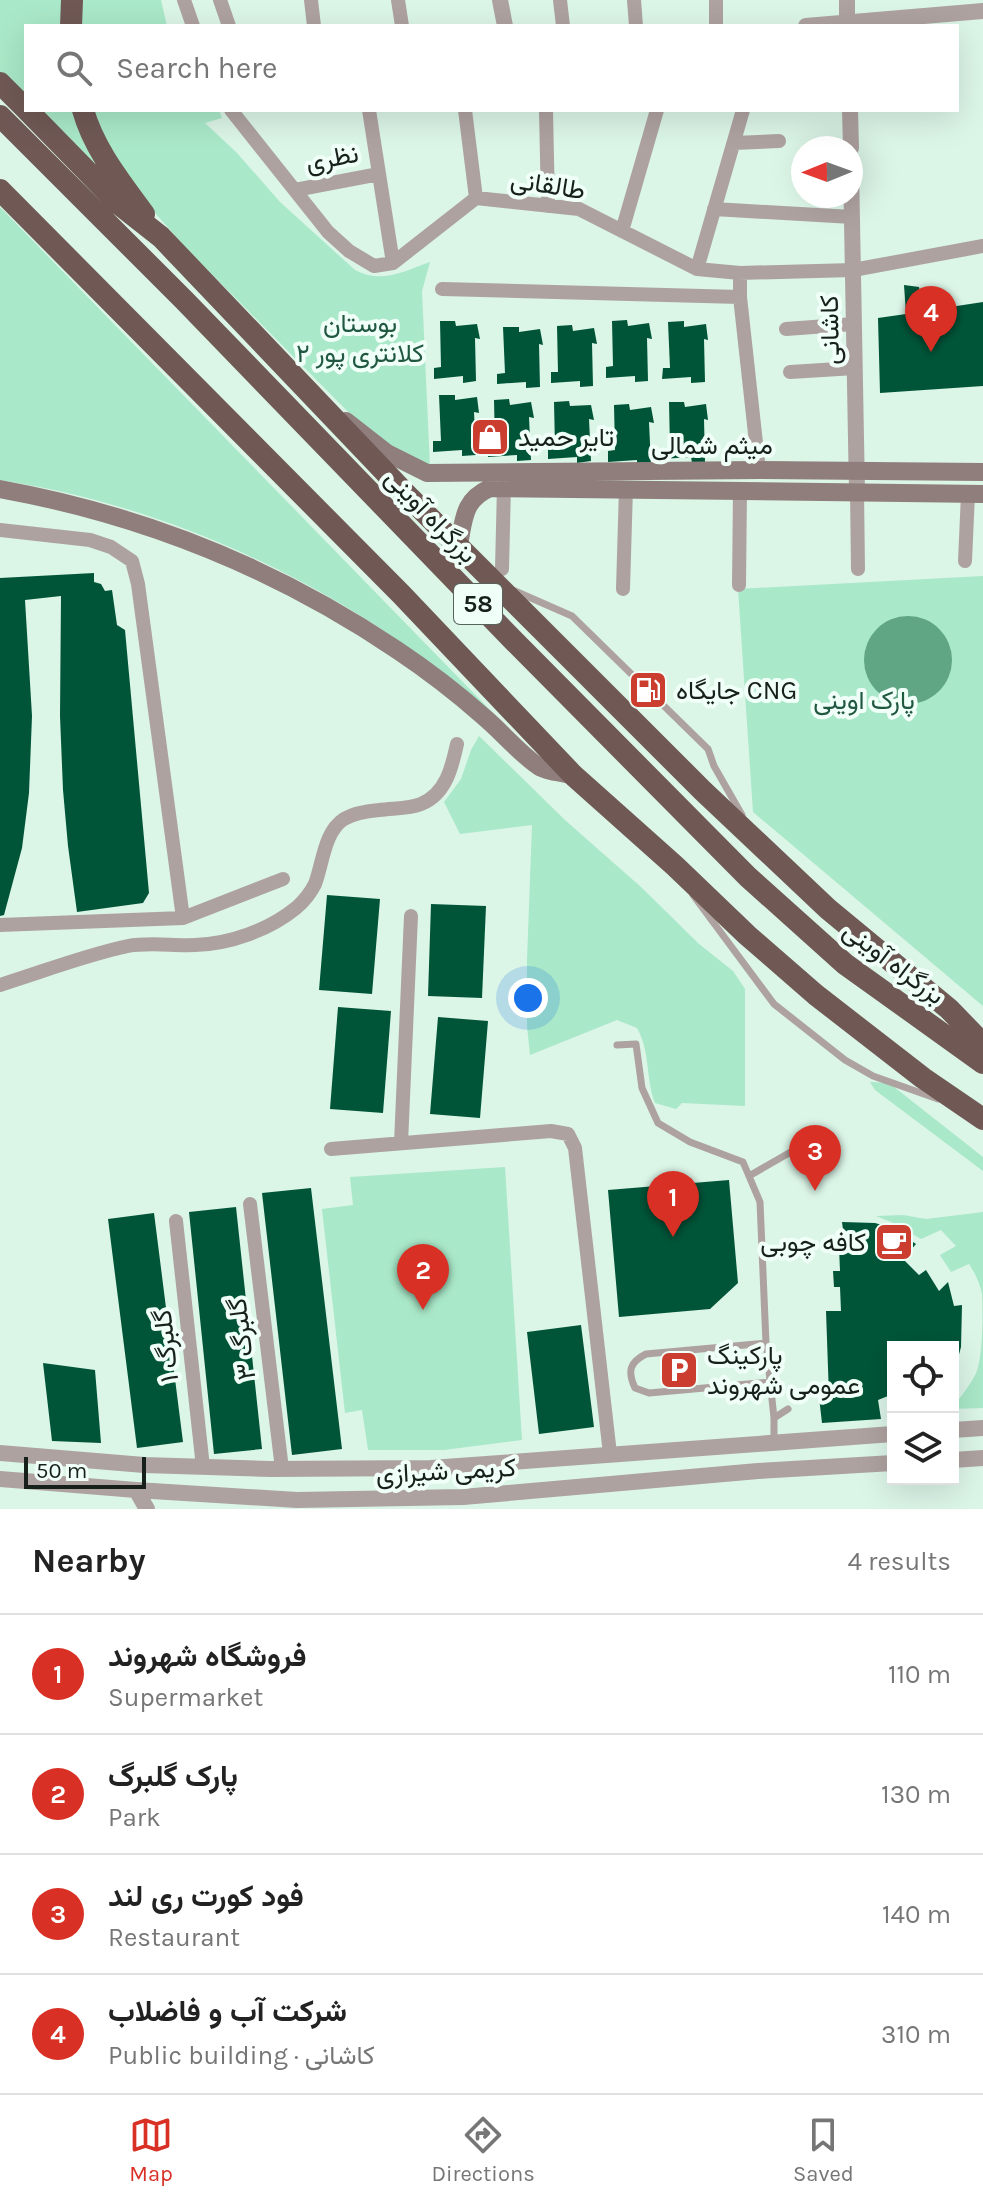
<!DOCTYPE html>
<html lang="en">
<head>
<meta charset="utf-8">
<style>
	:root { --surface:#fff; --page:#f2f2f2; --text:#222; --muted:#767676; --line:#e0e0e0; --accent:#d93025 }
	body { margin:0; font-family:Karla,Vazirmatn,sans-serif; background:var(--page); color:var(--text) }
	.controls { position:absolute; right:24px; bottom:24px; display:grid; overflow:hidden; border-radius:0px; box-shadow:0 8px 32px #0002 }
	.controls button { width:72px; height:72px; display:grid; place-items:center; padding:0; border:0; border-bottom:2px solid var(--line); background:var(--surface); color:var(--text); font:40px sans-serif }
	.compass { position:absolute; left:791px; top:136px; width:72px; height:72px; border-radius:50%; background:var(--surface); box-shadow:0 8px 32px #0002; rotate:269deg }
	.scale { position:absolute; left:24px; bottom:20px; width:122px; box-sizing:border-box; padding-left:8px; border:4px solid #17201b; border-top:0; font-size:22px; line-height:28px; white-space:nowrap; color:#17201b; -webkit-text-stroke:6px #f0fff7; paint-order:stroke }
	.you { position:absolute; left:528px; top:998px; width:28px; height:28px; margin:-20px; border:6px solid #fff; border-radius:50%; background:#1a73e8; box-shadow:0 0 0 12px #1a73e833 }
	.badge { display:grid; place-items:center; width:52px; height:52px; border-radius:50%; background:var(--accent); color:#fff; font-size:26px; font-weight:700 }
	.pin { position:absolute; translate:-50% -66px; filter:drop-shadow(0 2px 4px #0008) }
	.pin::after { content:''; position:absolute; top:42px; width:28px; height:24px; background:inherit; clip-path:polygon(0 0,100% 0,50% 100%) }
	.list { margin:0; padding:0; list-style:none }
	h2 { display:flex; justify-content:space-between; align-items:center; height:104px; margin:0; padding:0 32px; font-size:34px }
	h2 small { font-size:26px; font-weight:400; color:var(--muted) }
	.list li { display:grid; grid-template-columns:52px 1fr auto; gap:24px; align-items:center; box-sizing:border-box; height:120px; padding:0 32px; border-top:2px solid var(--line) }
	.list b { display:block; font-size:30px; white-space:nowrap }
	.list p { margin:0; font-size:26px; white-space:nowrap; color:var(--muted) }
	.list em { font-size:26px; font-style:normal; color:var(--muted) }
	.icon { flex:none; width:44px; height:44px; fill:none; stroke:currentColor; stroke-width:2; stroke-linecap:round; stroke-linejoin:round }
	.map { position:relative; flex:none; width:983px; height:1509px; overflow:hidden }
	.search { position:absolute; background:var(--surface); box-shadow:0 8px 32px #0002; left:24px; right:24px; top:24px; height:88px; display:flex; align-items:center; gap:20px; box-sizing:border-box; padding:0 28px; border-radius:0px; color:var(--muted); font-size:30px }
	.sheet { height:584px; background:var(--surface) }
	nav { display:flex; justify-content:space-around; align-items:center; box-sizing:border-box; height:112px; border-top:2px solid var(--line); background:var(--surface); font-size:22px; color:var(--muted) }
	nav a { display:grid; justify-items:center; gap:4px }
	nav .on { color:var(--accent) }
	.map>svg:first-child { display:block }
	.green { fill:#a9e8c8 }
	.water { fill:#60a685 }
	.building { fill:#005539 }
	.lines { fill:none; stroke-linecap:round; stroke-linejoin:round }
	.service { stroke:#aea2a0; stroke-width:7 }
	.minor { stroke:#aea2a0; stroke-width:14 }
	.tertiary { stroke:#aea2a0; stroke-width:16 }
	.secondary { stroke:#8f7e7b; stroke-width:18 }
	.trunk { stroke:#705955; stroke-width:22 }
	.labels { text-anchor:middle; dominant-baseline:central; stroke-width:8; stroke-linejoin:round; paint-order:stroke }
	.shield { fill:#f0fff7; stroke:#58635d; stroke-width:2 }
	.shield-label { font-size:24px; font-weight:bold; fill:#17201b }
	.street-label { font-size:26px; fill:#17201b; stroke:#f0fff7 }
	.park-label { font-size:26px; fill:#215840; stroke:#f0fff7 }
	.poi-label { font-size:26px; fill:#17201b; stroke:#f0fff7; text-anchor:start }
</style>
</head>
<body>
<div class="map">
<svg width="983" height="1509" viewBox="0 0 983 1509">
	<rect width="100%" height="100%" fill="#dbf5e7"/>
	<path class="green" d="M0,0H64V26H26V102L0,78Z
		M80,0H161L167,26H79Z
		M34,110H76L102,170Z
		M92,110H219L222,118L205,123L237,153L280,202L355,270C382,284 402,272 430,262L422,291L430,468L408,459L362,426L184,246L150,207L116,160Z
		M0,207L494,714C454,683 414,651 372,623C259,551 132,500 0,480Z
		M983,576V1006L753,812L738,589Z
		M479,736L565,820L641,887L699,944L733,971L745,989V1106L682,1103L676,1109L655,1103C645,1077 651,1053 637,1028L617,1020L530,1055L527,1026V960L532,825L460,834L444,802L461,779L471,750Z
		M870,1082L889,1083L983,1157V1171L875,1090Z
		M505,1167L522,1440L444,1450H368L362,1410L345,1413L322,1209L353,1205L350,1177Z
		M983,1212V1408L953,1409C959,1397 972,1384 977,1371C983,1353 983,1313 982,1294C980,1283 975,1273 969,1264L951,1272L940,1255L956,1246L941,1230L921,1239L891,1222L876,1216L903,1215L926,1219Z"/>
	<path class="water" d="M864 660a44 44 0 1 1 88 0a44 44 0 1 1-88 0Z"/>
	<path class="building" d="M904,285L919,287L924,311L983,302V386L880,393L878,318L906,314Z
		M627,320L628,326L649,323L652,339L647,338L648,381L635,382V376L606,378V367L613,366L612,321Z
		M440,321H455L456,326L477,324L480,339L475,338L476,381L463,383V376L434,379V368L441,367Z
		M684,321V327L706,324L708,340L704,339L705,382L691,383V377L662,379L663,368H670L668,322Z
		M572,325L573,331L594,328L597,344L592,343L593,386L580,387V381L551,383V372H558L557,326Z
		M503,327H519V332L540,329L543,345L539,344L540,387L526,388V382L497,384V374L505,373Z
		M439,395H455V400L477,397L479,413L474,412L476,455L462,456V450L433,452V441H441Z
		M509,399L510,405L531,402L534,418L529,417L531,460L517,461V455L488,457V446H495L494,400Z
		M569,401L570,406L591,405L594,420L589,419L591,461L577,463V457L548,459V448L555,447L554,402Z
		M669,402H684L685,407L706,404L708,420L704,419L705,462L692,463L691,457L662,459L663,448H670Z
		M629,404L630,410L651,407L654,423L649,422L651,465L637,466V460L608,462V451L615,450L614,405Z
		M94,573V582L101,584L105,591L112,590L117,625L125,630L149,893L143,903L77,912L68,846L63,790L60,716L61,596L25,600L32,716L29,793L22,848L4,915L0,916V578Z
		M327,895L380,899L372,994L319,990Z
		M431,904L486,906L482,998L428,996Z
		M338,1007L391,1011L383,1113L330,1109Z
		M438,1017L488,1021L480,1118L430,1114Z
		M729,1180L738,1283L710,1309L619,1317L608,1190Z
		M311,1188L342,1449L292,1455L262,1193Z
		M236,1207L262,1449L214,1454L189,1212Z
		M154,1213L183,1442L137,1448L108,1219Z
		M842,1222L875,1223L892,1228L916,1244L903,1259L919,1275L926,1270L939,1291L948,1282L954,1306L962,1305L961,1347L954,1373L953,1347H893V1394L878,1400L881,1419L822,1423L819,1397L829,1396L826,1311H841L840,1287H834L833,1271H840L839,1247L845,1245Z
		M581,1325L594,1427L539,1434L527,1332Z
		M43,1363L95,1370L101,1443L52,1441Z"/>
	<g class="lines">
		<path class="service" d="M515,591L572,616L708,749L714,766L742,815
			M693,895L774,1004L845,1060L873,1076L938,1099
			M617,1045L636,1044L642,1088L658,1123L690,1142L743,1162L760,1202L766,1343L774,1418V1442
			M749,1176L796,1149
			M766,1343L646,1354C630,1362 627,1371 635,1388L649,1393L771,1382
			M774,1418L788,1409"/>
		<path class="minor" d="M184,0L193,26
			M220,0L229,26
			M311,0L314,26
			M398,0L402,26
			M560,0L563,26
			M634,0L636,26
			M716,26V0
			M231,110L328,232L349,251L374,266L393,263L476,198L579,209L697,269L740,273L853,270L983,246
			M369,110L393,263
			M465,110L476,198
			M546,110L548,206
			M734,143L779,141
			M295,190L379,174
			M714,209L852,217
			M622,231L657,110
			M697,269L743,110
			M740,273V297L759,470
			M442,289L740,297
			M786,329L854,324
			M790,372L855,368
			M857,492L858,569
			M0,530L90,540L111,547L132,561L138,584L183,918
			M965,561L968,494
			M502,569L504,486
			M739,585L740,490
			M623,589L626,488
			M0,925L183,918L283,879
			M0,985C42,972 85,955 128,946C149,942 173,946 195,945C230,944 269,930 296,908C303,902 311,892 315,884C323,863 324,832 344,819C354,813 368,811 379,810C392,808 409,809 421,804C446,794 452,767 457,744
			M401,1143L411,916
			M331,1149L551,1131L568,1134L575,1148L610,1454
			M250,1204L282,1469
			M176,1221L203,1467"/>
		<path class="tertiary" d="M500,0L505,26
			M847,0V26
			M806,26L983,11
			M850,110L851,148
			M851,167L857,492
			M953,1430L983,1428
			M0,1453L144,1465L270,1469L431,1468L893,1434
			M953,1460L983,1458
			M0,1479L136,1490L297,1500L463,1497L758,1471L893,1463
			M136,1490L147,1509"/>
		<path class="secondary" d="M346,421L387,453L427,473L759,470L983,472
			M0,489C143,515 277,569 397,650C427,670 457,693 484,717C502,732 518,752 538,766C547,772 562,773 573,775
			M459,545C464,519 463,500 490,488L983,494"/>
		<path class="trunk" d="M71,26L72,0
			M0,83L26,109
			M27,110L119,204L161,237L406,494L703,791L828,909L949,1009L983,1044
			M83,110C94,149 120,181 144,214
			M0,116L184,300L515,642L748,877L845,964L983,1063
			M0,190L401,594L573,775L675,866L747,935L816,995L923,1078L983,1119"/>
	</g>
	<defs>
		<g id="shop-square" transform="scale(2)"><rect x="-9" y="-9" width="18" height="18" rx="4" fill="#cb3e2f" stroke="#f0fff7"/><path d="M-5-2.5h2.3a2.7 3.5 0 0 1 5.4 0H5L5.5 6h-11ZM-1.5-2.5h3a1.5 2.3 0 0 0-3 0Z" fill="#fff"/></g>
		<g id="fuel-square" transform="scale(2)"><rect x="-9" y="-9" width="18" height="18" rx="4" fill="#cb3e2f" stroke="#f0fff7"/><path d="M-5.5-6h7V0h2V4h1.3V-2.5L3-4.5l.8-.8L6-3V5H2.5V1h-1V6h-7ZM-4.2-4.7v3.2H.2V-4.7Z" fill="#fff"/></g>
		<g id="cafe-square" transform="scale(2)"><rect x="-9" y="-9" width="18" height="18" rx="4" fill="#cb3e2f" stroke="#f0fff7"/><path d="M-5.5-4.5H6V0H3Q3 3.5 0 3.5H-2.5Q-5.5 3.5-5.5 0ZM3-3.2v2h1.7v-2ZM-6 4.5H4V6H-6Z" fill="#fff"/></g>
		<g id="parking-square" transform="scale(2)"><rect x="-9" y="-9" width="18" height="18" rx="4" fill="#cb3e2f" stroke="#f0fff7"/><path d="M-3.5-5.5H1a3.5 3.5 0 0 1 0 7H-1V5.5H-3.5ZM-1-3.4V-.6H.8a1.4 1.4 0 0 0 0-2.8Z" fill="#fff"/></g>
	</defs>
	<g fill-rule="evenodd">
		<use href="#shop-square" x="490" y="437"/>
		<use href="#fuel-square" x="648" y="690"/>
		<use href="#cafe-square" x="894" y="1242"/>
		<use href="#parking-square" x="679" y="1370"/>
	</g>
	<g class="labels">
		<rect class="shield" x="454" y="584" width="48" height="40" rx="6"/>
		<g class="shield-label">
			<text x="478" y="604">58</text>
		</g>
		<g class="street-label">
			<text transform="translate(332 158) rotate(-11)">نظری</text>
			<text transform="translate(548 185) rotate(9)">طالقانی</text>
			<text transform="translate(830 330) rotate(-91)">کاشانی</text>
			<text x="712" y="445">میثم شمالی</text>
			<text transform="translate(431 516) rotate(46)">بزرگراه آوینی</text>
			<text transform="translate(894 963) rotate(37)">بزرگراه آوینی</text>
			<text transform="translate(242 1339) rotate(-97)">گلبرگ ۳</text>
			<text transform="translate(166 1346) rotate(-96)">گلبرگ ۱</text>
			<text transform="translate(446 1471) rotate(-3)">کریمی شیرازی</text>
		</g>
		<g class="park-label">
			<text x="360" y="323">بوستان<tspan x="360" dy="30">کلانتری پور ۲</tspan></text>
			<text x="864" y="700">پارک اوینی</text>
		</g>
		<g class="poi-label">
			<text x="518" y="437">تایر حمید</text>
			<text x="676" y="690">جایگاه CNG</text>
			<text x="866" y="1242" text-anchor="end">کافه چوبی</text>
			<text x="707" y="1355">پارکینگ<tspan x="707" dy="30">عمومی شهروند</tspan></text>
		</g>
	</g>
</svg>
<div class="controls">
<button><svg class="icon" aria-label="locate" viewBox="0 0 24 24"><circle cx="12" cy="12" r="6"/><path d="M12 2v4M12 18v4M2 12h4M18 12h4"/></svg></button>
<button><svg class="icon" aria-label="layers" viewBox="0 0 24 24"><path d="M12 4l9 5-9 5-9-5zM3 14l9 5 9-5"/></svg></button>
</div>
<svg class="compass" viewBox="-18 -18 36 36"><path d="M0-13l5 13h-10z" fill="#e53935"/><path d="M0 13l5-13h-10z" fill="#767676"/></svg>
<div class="scale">50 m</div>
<div class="you"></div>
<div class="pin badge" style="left:673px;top:1237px">1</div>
<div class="pin badge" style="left:423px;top:1310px">2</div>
<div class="pin badge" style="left:815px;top:1191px">3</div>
<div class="pin badge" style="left:931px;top:352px">4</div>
<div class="search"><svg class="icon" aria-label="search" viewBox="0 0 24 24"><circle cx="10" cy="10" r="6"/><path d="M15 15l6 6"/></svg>Search here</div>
</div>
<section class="sheet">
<h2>Nearby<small>4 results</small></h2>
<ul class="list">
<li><span class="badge">1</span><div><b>فروشگاه شهروند</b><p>Supermarket</p></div><em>110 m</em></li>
<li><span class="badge">2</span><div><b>پارک گلبرگ</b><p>Park</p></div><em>130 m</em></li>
<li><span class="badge">3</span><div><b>فود کورت ری لند</b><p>Restaurant</p></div><em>140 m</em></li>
<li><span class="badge">4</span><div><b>شرکت آب و فاضلاب</b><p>Public building · کاشانی</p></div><em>310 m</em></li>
</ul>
</section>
<nav>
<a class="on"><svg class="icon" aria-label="map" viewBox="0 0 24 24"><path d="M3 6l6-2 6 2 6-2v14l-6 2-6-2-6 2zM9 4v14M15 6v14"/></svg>Map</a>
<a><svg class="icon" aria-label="directions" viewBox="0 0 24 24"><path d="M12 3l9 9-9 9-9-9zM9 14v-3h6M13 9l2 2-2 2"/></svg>Directions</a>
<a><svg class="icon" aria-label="saved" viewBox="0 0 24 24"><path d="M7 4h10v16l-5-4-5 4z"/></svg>Saved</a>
</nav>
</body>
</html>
